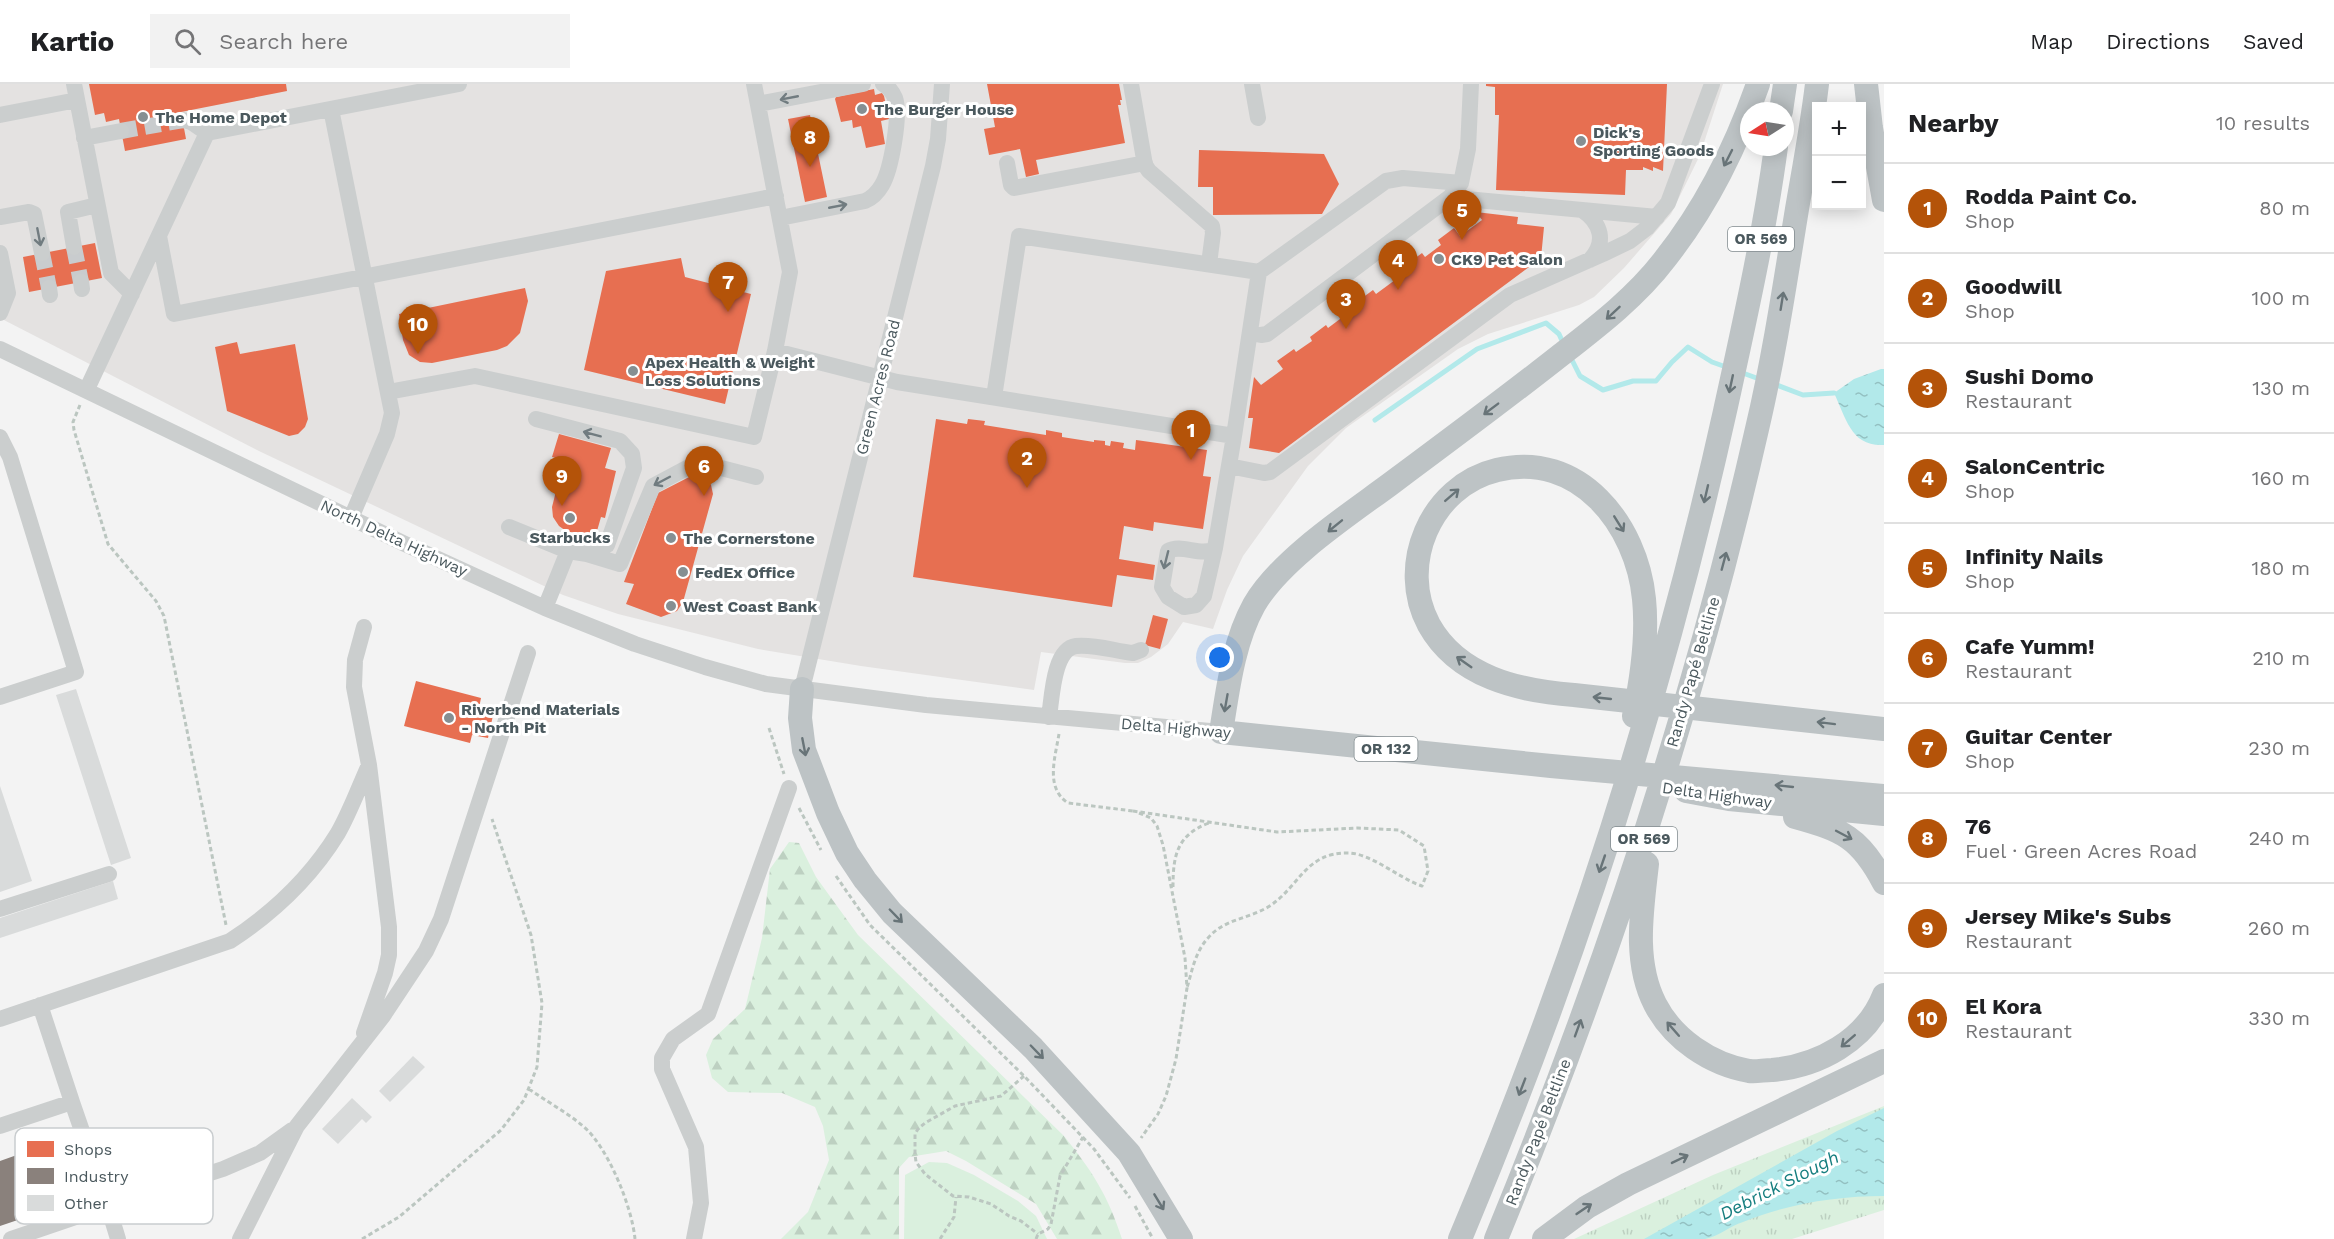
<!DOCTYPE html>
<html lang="en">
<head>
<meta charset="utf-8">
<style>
	:root { --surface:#fff; --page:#f2f2f2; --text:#202124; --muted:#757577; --line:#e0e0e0; --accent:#b45309 }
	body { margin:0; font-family:"Work Sans",sans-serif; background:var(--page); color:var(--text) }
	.controls { position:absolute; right:18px; top:18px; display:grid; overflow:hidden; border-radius:0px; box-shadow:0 3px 15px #0003 }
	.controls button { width:54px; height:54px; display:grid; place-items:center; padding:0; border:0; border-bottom:2px solid var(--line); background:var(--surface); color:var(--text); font:30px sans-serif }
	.compass { position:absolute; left:1740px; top:18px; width:54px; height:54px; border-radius:50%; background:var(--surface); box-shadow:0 3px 15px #0003; rotate:258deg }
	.you { position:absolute; left:1220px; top:574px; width:21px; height:21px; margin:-15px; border:4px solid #fff; border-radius:50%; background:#1a73e8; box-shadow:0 0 0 9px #1a73e833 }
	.badge { display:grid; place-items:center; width:39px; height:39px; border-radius:50%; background:var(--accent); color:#fff; font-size:20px; font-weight:700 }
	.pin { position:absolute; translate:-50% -50px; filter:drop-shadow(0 2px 3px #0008) }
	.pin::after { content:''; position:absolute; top:32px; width:21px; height:18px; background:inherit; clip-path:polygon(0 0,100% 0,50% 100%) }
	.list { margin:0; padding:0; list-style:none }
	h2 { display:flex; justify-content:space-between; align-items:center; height:78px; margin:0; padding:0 24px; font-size:26px }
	h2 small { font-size:20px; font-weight:400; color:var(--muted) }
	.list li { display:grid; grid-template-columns:39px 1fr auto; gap:18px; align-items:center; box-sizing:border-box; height:90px; padding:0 24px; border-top:2px solid var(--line) }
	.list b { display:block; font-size:22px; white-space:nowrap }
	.list p { margin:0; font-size:20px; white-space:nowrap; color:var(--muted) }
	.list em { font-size:20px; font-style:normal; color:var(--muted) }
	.icon { flex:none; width:33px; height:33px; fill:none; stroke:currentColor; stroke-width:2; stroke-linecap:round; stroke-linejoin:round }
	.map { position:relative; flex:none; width:1884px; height:1155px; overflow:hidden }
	header { display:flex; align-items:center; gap:36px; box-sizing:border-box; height:84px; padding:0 30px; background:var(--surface); border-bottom:2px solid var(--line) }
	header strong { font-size:28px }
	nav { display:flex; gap:33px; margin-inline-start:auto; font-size:21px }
	.search { width:420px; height:54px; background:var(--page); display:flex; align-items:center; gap:15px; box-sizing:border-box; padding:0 21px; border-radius:0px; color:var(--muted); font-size:22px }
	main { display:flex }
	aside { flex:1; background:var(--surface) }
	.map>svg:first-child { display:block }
	.commercial { fill:#e4e2e1 }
	.grass { fill:#daf0de }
	.forest { fill:url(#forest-firs) }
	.park { fill:url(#park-tufts) }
	.water { fill:url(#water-ripples) }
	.shops { fill:#e76f51 }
	.industry { fill:#8a817c }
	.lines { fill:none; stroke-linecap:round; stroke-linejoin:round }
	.stream { stroke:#b2e9ea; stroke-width:5 }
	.building { fill:#d9dbdb }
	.minor-tunnel { stroke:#c9ccce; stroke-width:16; stroke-dasharray:16 8; stroke-linecap:butt }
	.path { stroke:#bbc6c0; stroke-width:3; stroke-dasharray:4.5 3; stroke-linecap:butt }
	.minor { stroke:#cbcece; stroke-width:16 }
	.highway { stroke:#bdc3c5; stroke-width:24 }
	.oneway { stroke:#717c80 }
	.oneway2 { stroke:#687478 }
	.poi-dot { fill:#868f92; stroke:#fff; stroke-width:2 }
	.labels { text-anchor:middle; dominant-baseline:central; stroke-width:6; stroke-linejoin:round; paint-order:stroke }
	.shield { fill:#fff; stroke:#818b8e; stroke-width:1.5 }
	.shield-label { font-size:15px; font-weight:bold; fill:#4b595e }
	.poi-label { font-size:16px; font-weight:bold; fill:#4b595e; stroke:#fff; text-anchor:start }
	.street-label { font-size:16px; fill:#4b595e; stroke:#fff }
	.water-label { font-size:18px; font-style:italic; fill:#167e7f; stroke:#fff }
	.key { fill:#fff; stroke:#c9cdcf; stroke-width:1.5 }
	.key-label { font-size:16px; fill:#4b595e }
</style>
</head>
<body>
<header>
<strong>Kartio</strong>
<div class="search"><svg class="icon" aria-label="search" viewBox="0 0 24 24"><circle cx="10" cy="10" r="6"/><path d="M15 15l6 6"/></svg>Search here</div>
<nav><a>Map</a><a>Directions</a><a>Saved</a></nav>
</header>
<main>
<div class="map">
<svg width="1884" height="1155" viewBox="0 0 1884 1155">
	<defs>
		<pattern id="forest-firs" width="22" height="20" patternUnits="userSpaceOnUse" patternTransform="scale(1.5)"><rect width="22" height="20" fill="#daf0de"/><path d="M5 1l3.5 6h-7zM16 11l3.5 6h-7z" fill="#bdd0c1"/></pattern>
		<pattern id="park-tufts" width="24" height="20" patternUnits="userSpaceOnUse" patternTransform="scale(1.5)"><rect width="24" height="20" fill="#daf0de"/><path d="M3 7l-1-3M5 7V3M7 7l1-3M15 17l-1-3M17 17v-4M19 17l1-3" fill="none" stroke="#bdd0c1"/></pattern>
		<pattern id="water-ripples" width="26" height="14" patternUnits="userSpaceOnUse" patternTransform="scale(1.5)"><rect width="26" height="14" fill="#b2e9ea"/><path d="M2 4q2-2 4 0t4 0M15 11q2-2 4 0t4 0" fill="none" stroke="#93c0c1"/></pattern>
	</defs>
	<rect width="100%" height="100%" fill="#f3f3f3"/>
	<path class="commercial" d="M0,0H1723L1700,71L1671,130L1624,184L1594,213L1579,221L1488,250L1458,265L1346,344L1308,382L1243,472L1227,506L1213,545L1183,538L1168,560L1151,573L1138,579H1125L1041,568L1034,606L861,582L758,565L618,530L563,511L261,368L0,234Z"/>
	<path class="grass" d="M929,1078L947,1079L974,1091L1018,1117L1036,1132L1047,1155H904L905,1091Z"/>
	<path class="forest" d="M789,758L799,759L816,793L858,851L1064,1052C1092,1087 1108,1111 1122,1155H1057L1036,1120L966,1077L946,1067L909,1073L899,1084V1155H781L808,1128L829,1076L823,1042L815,1023L782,1009L728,1008L712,994L706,971L713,955L745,925L762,854L770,785Z"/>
	<path class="park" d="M1884,1022V1126L1792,1155H1574L1713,1091Z"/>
	<path class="water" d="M1881,285H1884V361C1851,363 1846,334 1834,309L1854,295Z
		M1884,1024V1112C1836,1112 1787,1120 1743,1138C1730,1142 1718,1153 1705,1155C1685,1155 1663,1155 1644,1155L1837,1047Z"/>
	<path class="shops" d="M89,0H286L287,7L181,28L186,55L125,67L119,35L106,38L104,29L95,31Z
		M987,0H1119L1122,16H1120L1121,21H1118L1125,59L1036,76L1039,90L1026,93L1020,65L989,71L984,45L995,43Z
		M1486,0H1667L1663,87L1653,83V87L1643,83V86H1626L1625,111L1496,106L1499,31H1495V3L1486,2Z
		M874,5L875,11L882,9L884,12L889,35L881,37L885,60L866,64L861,42L853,44L852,36L841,38L835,15L836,13Z
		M810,31L827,113L805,118L788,35Z
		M1199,66L1324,70L1339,100L1322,130L1213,131V103H1198Z
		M1476,128L1518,133L1517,140L1544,143L1541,174L1279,369L1249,364L1253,334H1248L1254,293L1261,301L1283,285L1277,277L1294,265L1296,268L1312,257L1310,253L1326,241L1328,244L1360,220L1358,217L1373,206L1376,210L1410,185L1406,181L1422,169L1425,173L1441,161L1438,156L1454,144L1460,152L1482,136Z
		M95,159L102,194L29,208L23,173Z
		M681,174L685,193L751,210L725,320L584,286L606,187Z
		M525,204L528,217L520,249L507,262L497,266L432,279L420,278L409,271L403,256L399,230Z
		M237,258L240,270L295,260L308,335L305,343L298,350L289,352L227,327L215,263Z
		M936,335L967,340L968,335L985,337L984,341L1046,351V346L1062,349V353L1094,358V356L1105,357V361L1110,362L1111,357L1124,359L1123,364L1135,366L1136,356L1207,366L1203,392L1211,393L1203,445L1154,438L1153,447L1124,442L1119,475L1155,481L1153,496L1117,491L1112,523L913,493Z
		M559,350L611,364L605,384L616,387L605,434L601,433L595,454L566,447L559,442L553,433L552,423L564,376L552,373Z
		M695,390L711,401L713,410L683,518L677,527L661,533L626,520L634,500L624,498L658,409Z
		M1153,531L1168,535L1160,565L1145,561Z
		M416,597L481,614L479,624L494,627L488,654L472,651L470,659L404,642Z"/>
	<path class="industry" d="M45,1061L65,1120L0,1142V1077Z"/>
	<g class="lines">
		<path class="stream" d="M1570,272L1580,292L1603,306L1633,297H1656L1672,278L1688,263L1712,278L1729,284
			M1740,288L1762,296
			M1774,300L1803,311L1834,309
			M1375,336L1477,265L1546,239L1559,250L1564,261"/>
	</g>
	<path class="building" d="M76,605L131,774L111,781L56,611Z
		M0,702L32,797L0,808Z
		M113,797L118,815L0,854V834Z
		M413,972L425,983L390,1018L379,1007Z
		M352,1014L372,1033L366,1039L362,1035L338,1060L322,1045Z"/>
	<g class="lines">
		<path class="minor-tunnel" d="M121,47L183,36
			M74,163L81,198
			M42,169L49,204"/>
		<path class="path" d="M80,321L73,338L74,346L108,460L156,517L164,532L226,841
			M769,644L784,690
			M1059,650C1055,674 1045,704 1068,719L1133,727
			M799,724L821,766
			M1133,727L1277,748L1358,744L1399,746L1424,762L1428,787L1422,802C1400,795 1371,769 1348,769C1305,768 1299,804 1268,823C1248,835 1224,835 1208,854C1195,868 1192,887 1187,904
			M1139,729L1151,734L1157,742L1163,761L1185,874L1187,904L1176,975L1166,1012L1158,1030L1141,1054
			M836,792L870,841L1024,992L1094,1065L1130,1114
			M1173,803C1173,771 1177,751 1209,739
			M1024,992L1001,1012L955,1022L925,1039L918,1045L915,1050V1070L916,1078L925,1090L953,1112L969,1113L991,1120L1009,1132L1021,1137L1038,1150
			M529,1005C546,1017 566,1028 583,1042C608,1063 632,1123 635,1155
			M1135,1122L1153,1155
			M362,1155L399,1133L501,1046L524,1016L537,983L542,919L531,851L492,735
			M940,1155L954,1133L956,1113
			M1036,1155L1038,1150L1048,1145L1051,1140L1060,1092L1083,1053"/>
		<path class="minor" d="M74,0L111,189L132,210
			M1131,0L1145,81L1149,87L1212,142L1213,149L1209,180
			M1252,0L1258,34
			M758,20L863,0
			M331,25L392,329L387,350L351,434
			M0,31L77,16
			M183,36L191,38L207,49
			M84,54L121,47
			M1007,79L1011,101L1014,104L1145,79
			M1454,109L1466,115L1657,133
			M1582,126C1601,139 1607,158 1590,176
			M0,133L29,128L34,130L42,169
			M780,134L865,117C872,114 878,108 882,101C891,86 901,31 895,14C892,7 889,3 883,0
			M159,152L174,230L776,112
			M74,163L68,128L97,121
			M0,169L8,209L0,229
			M81,198L82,205
			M49,204L50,211
			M1250,249L1261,251L1267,250L1450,113L1461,99
			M0,265L405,460L545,524L635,560L705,583L766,600L926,621L1221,648
			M775,267L897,298L1234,352L1259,188L1386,97L1403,94L1461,99L1468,65L1471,0
			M87,305L207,49L459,0
			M388,308L475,292L754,353L775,267L790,188L754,0
			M994,313L1019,152L1259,188
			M536,335L620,357L632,370L634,384L607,461L587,470
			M0,353L10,373L76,588L0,613
			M1229,382L1264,389L1270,388L1510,211L1603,170L1630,157L1647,144L1668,119L1712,0
			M509,443L568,467L587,470L620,480L653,402L698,378L756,393
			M1215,464C1202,474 1182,459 1168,467L1162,503L1168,513L1184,523L1196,521L1204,512L1215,464L1234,352
			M545,524L568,467
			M802,605L933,82L938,55L942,0
			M1049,633C1052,615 1053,565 1076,562C1094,560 1115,567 1133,569L1141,566
			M0,825L109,790
			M0,935L230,857C273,829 311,793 338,749C350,728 359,703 369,681
			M364,949L385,889L389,871V843L369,681L354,603L355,576L364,543
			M0,1042L72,1018L40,921
			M11,1155L108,1122L72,1018
			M118,1155L108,1122L223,1085L260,1069L292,1046
			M240,1155L297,1042L383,932L426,867L441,835L528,569
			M694,1155L701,1119L696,1063L662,985V974L673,955L708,930L789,704"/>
		<path class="highway" d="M1758,0C1736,63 1707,122 1665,175C1637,212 1598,242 1562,270C1505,315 1447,358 1389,401C1347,432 1280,476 1254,521C1233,559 1228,605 1221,648L1551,682L1884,712
			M1866,0L1871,44L1884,116
			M1781,27L1785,0
			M802,605L800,634L804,666L828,729L847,769L865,796L892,829L1033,964L1129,1069L1181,1155
			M1634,632C1642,594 1648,554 1644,515C1637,441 1579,366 1497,386C1430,402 1397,482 1429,541C1458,593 1519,607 1574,611L1884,645
			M1686,707L1729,715L1884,730
			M1795,733C1842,746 1860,753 1884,799
			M1647,780C1642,826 1633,877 1655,920C1673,955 1710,980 1749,987C1756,988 1764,986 1772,986C1818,982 1866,957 1884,911
			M1460,1155C1573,887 1662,611 1725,327C1744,240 1764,152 1776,63
			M1496,1155C1604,892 1694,622 1757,345C1774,273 1785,199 1797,125C1804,84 1812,42 1817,0
			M1544,1155L1587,1123L1628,1100L1884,977"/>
	</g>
	<defs><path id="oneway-shaft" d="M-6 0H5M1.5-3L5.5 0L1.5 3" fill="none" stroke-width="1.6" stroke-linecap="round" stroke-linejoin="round" transform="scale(1.5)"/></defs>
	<g class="oneway">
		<use href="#oneway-shaft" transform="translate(789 14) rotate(169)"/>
		<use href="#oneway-shaft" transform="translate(838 122) rotate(-11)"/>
		<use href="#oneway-shaft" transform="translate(39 153) rotate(79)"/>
		<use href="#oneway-shaft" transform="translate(592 350) rotate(-165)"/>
		<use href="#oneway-shaft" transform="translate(662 397) rotate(152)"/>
		<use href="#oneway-shaft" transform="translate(1166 476) rotate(104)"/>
	</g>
	<g class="oneway2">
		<use href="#oneway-shaft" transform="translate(1728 74) rotate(117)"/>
		<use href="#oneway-shaft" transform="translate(1782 217) rotate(-81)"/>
		<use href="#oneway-shaft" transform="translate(1613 229) rotate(137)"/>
		<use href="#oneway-shaft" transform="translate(1731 300) rotate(102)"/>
		<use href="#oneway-shaft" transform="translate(1491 325) rotate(143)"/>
		<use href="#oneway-shaft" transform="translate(1706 410) rotate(103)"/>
		<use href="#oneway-shaft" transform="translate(1452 411) rotate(-41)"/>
		<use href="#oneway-shaft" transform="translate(1619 440) rotate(58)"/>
		<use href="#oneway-shaft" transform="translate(1335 442) rotate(141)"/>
		<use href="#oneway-shaft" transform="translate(1724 477) rotate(-75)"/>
		<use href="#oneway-shaft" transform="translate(1464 578) rotate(-145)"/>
		<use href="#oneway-shaft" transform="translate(1602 614) rotate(-174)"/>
		<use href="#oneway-shaft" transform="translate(1226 619) rotate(100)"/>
		<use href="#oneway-shaft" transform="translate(1826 639) rotate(-173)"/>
		<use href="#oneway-shaft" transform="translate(804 663) rotate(79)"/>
		<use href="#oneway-shaft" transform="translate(1784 702) rotate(-174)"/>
		<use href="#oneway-shaft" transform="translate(1844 751) rotate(28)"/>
		<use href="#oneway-shaft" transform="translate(1602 780) rotate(109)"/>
		<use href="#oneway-shaft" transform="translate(896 832) rotate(46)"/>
		<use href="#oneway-shaft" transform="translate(1578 944) rotate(-70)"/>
		<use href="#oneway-shaft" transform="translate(1673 945) rotate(-131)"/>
		<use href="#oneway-shaft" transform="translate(1848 957) rotate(139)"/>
		<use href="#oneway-shaft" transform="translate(1037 968) rotate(46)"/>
		<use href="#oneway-shaft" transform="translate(1522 1003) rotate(111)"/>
		<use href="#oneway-shaft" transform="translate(1680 1075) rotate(-26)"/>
		<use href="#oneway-shaft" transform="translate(1159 1118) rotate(59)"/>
		<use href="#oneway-shaft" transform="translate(1584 1125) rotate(-34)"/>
	</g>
	<g class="poi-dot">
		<circle cx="862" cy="25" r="6"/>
		<circle cx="143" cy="33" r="6"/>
		<circle cx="1581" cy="57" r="6"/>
		<circle cx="1439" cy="175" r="6"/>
		<circle cx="633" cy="287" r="6"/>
		<circle cx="570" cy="434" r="6"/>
		<circle cx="671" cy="454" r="6"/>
		<circle cx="683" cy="488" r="6"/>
		<circle cx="671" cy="522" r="6"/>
		<circle cx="449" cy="634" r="6"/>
	</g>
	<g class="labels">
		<g class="shield">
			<rect x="1728" y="143" width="66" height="24" rx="4.5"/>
			<rect x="1354.5" y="653" width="63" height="24" rx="4.5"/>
			<rect x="1611" y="743" width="66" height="24" rx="4.5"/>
		</g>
		<g class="shield-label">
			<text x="1761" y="155">OR 569</text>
			<text x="1386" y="665">OR 132</text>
			<text x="1644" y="755">OR 569</text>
		</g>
		<g class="poi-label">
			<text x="874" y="25">The Burger House</text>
			<text x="155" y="33">The Home Depot</text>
			<text x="1593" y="48">Dick's<tspan x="1593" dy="18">Sporting Goods</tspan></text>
			<text x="1451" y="175">CK9 Pet Salon</text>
			<text x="645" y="278">Apex Health &amp; Weight<tspan x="645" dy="18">Loss Solutions</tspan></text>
			<text x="570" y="453" text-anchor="middle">Starbucks</text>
			<text x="683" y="454">The Cornerstone</text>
			<text x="695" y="488">FedEx Office</text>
			<text x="683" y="522">West Coast Bank</text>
			<text x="461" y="625">Riverbend Materials<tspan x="461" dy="18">- North Pit</tspan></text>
		</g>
		<g class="street-label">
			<text transform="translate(878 303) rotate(-76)">Green Acres Road</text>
			<text transform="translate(394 454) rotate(25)">North Delta Highway</text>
			<text transform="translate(1693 588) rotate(-74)">Randy Papé Beltline</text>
			<text transform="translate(1176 644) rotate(5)">Delta Highway</text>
			<text transform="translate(1717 711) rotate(8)">Delta Highway</text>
			<text transform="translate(1538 1048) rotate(-69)">Randy Papé Beltline</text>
		</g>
		<g class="water-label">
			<text transform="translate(1779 1101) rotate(-27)">Debrick Slough</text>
		</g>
	</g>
	<rect x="15" y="1044" width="198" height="96" rx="9" class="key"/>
	<rect x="27" y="1057" width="27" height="16" fill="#e76f51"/>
	<rect x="27" y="1084" width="27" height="16" fill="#8a817c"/>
	<rect x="27" y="1111" width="27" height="16" fill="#d9dbdb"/>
	<g class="key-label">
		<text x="64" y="1071">Shops</text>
		<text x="64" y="1098">Industry</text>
		<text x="64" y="1125">Other</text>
	</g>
</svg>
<div class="controls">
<button>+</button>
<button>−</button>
</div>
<svg class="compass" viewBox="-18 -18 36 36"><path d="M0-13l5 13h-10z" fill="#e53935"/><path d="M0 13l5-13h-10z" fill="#757577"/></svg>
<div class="you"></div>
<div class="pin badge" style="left:1191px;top:376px">1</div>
<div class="pin badge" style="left:1027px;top:404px">2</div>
<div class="pin badge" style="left:1346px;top:245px">3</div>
<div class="pin badge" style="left:1398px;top:206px">4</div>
<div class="pin badge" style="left:1462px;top:156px">5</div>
<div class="pin badge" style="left:704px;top:412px">6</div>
<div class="pin badge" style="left:728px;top:228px">7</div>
<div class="pin badge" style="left:810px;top:83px">8</div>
<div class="pin badge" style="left:562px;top:422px">9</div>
<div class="pin badge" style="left:418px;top:270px">10</div>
</div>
<aside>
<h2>Nearby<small>10 results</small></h2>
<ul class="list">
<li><span class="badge">1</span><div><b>Rodda Paint Co.</b><p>Shop</p></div><em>80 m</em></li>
<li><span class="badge">2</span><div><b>Goodwill</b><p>Shop</p></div><em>100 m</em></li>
<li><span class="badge">3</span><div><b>Sushi Domo</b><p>Restaurant</p></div><em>130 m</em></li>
<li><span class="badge">4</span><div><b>SalonCentric</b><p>Shop</p></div><em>160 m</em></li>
<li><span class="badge">5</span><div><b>Infinity Nails</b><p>Shop</p></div><em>180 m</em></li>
<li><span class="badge">6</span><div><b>Cafe Yumm!</b><p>Restaurant</p></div><em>210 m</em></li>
<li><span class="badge">7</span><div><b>Guitar Center</b><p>Shop</p></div><em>230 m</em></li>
<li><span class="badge">8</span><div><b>76</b><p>Fuel · Green Acres Road</p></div><em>240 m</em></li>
<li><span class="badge">9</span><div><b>Jersey Mike's Subs</b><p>Restaurant</p></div><em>260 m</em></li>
<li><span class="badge">10</span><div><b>El Kora</b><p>Restaurant</p></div><em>330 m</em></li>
</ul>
</aside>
</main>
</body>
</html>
